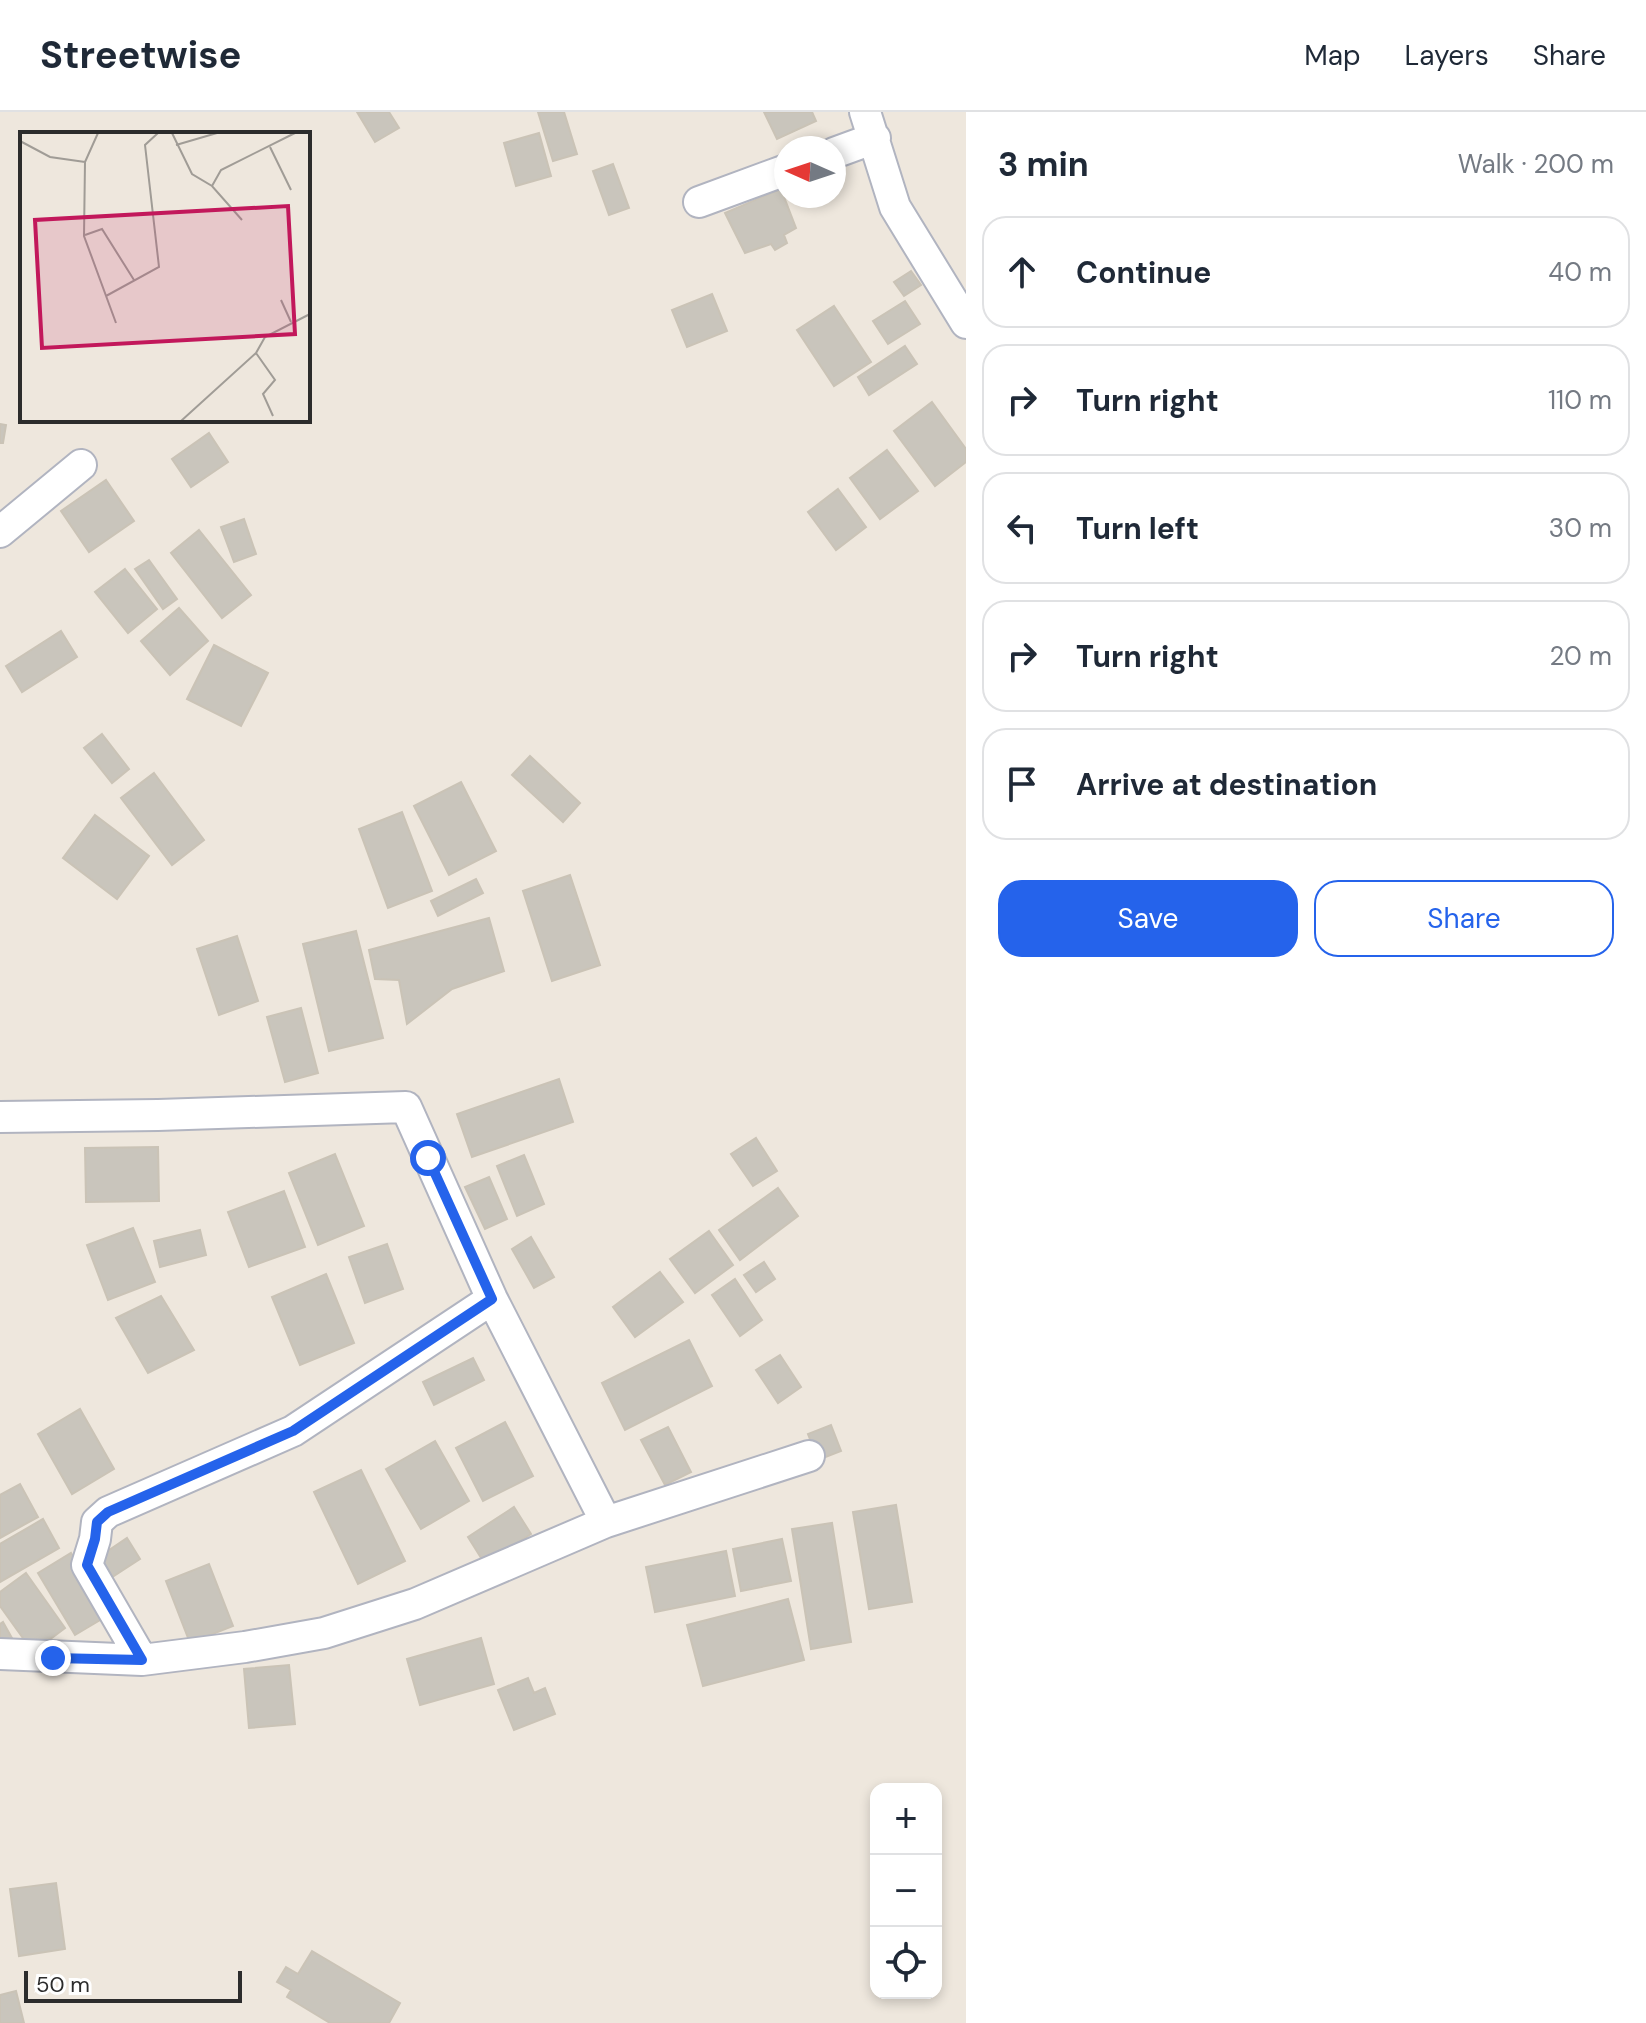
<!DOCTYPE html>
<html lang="en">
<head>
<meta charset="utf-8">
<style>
	:root { --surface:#fff; --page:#f6f6f7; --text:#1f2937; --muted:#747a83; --line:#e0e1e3; --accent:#2563eb }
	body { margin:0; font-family:"DM Sans",sans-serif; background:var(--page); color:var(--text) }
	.controls { position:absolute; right:24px; bottom:24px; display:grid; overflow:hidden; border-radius:16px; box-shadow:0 4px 12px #0003 }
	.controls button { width:72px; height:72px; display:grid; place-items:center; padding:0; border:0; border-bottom:2px solid var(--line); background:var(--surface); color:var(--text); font:40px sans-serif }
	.compass { position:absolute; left:774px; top:24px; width:72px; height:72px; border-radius:50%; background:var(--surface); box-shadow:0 4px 12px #0003; rotate:273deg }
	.scale { position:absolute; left:24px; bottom:20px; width:218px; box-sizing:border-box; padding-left:8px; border:4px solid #2c2c2c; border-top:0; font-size:22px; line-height:28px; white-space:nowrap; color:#2c2c2c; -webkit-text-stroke:6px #fff; paint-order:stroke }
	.stop { position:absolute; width:24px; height:24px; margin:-18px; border:6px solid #2563eb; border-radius:50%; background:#fff }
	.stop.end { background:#2563eb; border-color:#fff; box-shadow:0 2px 8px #0008 }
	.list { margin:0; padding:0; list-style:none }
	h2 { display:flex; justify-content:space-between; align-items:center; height:104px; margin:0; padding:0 32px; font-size:34px }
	h2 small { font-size:26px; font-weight:400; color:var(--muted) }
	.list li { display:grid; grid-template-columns:52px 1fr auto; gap:24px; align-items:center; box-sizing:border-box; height:112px; margin:0 16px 16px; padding:0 16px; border:2px solid var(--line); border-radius:24px }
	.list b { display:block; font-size:30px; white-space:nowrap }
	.list em { font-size:26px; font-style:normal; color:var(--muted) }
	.actions { display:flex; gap:16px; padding:24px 32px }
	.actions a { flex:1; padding:18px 0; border:2px solid var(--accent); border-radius:24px; text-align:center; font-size:28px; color:var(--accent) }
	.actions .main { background:var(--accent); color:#fff }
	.icon { flex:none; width:44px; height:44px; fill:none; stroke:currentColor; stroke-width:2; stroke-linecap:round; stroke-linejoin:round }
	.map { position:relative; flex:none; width:966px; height:1911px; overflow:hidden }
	header { display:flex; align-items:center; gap:48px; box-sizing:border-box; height:112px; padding:0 40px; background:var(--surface); border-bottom:2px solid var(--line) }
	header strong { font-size:38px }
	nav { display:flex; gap:44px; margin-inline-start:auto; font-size:28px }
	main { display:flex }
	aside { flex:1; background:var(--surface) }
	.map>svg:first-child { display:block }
	.building { fill:#c9c5bc; stroke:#cac3b6; stroke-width:2 }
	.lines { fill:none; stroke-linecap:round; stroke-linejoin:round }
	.street-casing { stroke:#b1b4c0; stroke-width:34 }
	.street { stroke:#fff; stroke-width:30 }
	.route { stroke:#2563eb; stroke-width:10 }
	.inset-road { fill:none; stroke:#a09c96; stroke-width:2 }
	.view { fill:#c2185b; fill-opacity:0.15; stroke:#c2185b; stroke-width:4 }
	.inset-edge { fill:none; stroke:#2c2c2c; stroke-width:4 }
</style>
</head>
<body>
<header>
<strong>Streetwise</strong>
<nav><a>Map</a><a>Layers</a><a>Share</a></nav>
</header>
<main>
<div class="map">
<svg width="966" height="1911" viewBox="0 0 966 1911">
	<rect width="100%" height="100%" fill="#eee7dd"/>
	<path class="building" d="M357,0H389L399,16L375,30Z
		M538,0H564L577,42L553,49Z
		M764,0H812L816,9L777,27Z
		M539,21L551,64L516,74L504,31Z
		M613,52L629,96L609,103L593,59Z
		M781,77L796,116L784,123L787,131L775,138L771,132L745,141L725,101Z
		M911,159L921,173L904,184L894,170Z
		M712,182L727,219L687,235L672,198Z
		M905,189L920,212L888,232L873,209Z
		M834,194L871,250L834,274L797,218Z
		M905,234L917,252L869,283L858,265Z
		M932,290L966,337V350L935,374L894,319Z
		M0,312L6,313L3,331H0Z
		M209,321L228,350L191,375L172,347Z
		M887,338L918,379L880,407L850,366Z
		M106,368L134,409L89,440L61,399Z
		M838,377L866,415L836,438L808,400Z
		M244,407L256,442L234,450L221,415Z
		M199,418L251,483L222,506L171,441Z
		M149,448L177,487L163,497L135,457Z
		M125,457L157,497L128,521L95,480Z
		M179,496L208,529L170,563L141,529Z
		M61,519L77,545L22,580L6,554Z
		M214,533L268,561L241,614L187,587Z
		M102,622L129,657L112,671L84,636Z
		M530,644L580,691L563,710L512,663Z
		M154,661L204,728L172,753L121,686Z
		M461,670L496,739L449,763L414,694Z
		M402,700L432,779L388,796L359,717Z
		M95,703L149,744L117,787L63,746Z
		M570,763L600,853L552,869L523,779Z
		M476,767L483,781L438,804L431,789Z
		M489,806L504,859L452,877L407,912L399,868L375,867L369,838Z
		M356,819L383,926L329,939L303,832Z
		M237,824L258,889L219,903L197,837Z
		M301,896L318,961L285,970L267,905Z
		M559,967L573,1010L472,1045L457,1002Z
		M756,1026L777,1059L753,1074L731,1042Z
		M158,1035L159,1089L86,1090L85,1036Z
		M335,1042L364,1114L318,1133L289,1061Z
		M524,1043L544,1092L517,1104L497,1054Z
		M489,1065L507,1107L485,1117L465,1075Z
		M778,1076L798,1104L740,1148L719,1118Z
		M284,1079L305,1135L249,1155L228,1100Z
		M133,1116L155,1170L108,1188L87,1133Z
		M200,1118L206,1143L160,1155L154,1129Z
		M709,1119L733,1153L695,1181L670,1147Z
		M531,1125L554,1165L534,1176L512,1137Z
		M387,1132L403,1177L365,1191L349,1145Z
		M764,1150L775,1167L756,1180L744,1163Z
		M660,1160L683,1190L635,1225L613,1195Z
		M326,1162L354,1231L300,1253L272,1185Z
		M735,1167L762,1208L740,1224L712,1183Z
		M161,1184L194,1238L148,1261L116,1206Z
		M689,1228L712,1274L625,1318L602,1271Z
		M780,1243L801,1275L778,1291L756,1258Z
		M473,1246L484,1268L434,1293L423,1270Z
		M80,1297L114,1357L72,1382L38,1322Z
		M505,1310L533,1364L483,1389L456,1336Z
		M831,1313L841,1339L818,1348L808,1322Z
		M668,1315L691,1360L665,1373L641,1328Z
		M435,1329L469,1389L421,1417L386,1357Z
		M361,1358L405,1449L358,1472L314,1380Z
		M20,1372L38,1405L0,1426V1383Z
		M896,1393L912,1490L869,1497L853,1400Z
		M514,1395L531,1422L485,1452L468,1425Z
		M43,1407L59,1436L0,1470V1432Z
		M832,1411L851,1530L811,1537L792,1417Z
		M127,1426L140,1447L106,1469L93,1449Z
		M782,1427L791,1469L741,1479L733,1437Z
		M726,1439L735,1484L655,1500L646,1455Z
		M71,1441L107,1504L75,1523L38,1461Z
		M209,1452L233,1514L190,1531L166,1469Z
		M26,1461L65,1516L33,1540L0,1494V1480Z
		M788,1487L804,1548L703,1574L687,1513Z
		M3,1510L13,1528L0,1536V1512Z
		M481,1526L494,1572L420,1593L407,1547Z
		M289,1553L295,1612L249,1616L244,1557Z
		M528,1566L534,1581L545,1576L555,1602L514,1618L498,1578Z
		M56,1771L65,1837L19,1844L10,1777Z
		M312,1839L400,1891L389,1911H330L287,1885L291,1878L277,1870L286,1855L298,1862Z
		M16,1879L24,1911H0V1883Z"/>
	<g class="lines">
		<g class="street-casing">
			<path id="street" d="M865,0L895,95L966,211
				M834,41L875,26
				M699,90L786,58
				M0,420L81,353
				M0,1005L158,1003L406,995L492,1187L606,1410
				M0,1542L142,1548L245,1535L324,1521L415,1492L606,1410L809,1344
				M142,1548L87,1453L95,1427L97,1410L108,1400L293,1319L492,1187"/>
		</g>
		<use href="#street" class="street"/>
	</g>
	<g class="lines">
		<path class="route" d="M53,1546L142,1548L87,1453L95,1427L97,1410L108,1400L293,1319L492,1187L428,1046"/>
	</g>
	<g transform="translate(20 20)">
		<rect width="290" height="290" fill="#eee7dd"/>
		<path class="inset-road" d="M78,1L65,30L64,104L96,191M152,1L172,42L192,54L222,88M0,9L30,25L65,30M156,13L197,1M250,15L271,58M192,54L201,38L275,1M65,103L82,97L114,148M86,164L139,135L125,13L138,1M261,168L271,190M236,221L255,248L243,262L253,284M161,289L236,221L245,205L290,182"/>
		<path class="view" d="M268,74L275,202L22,216L15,88Z"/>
		<rect width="290" height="290" class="inset-edge"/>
	</g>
</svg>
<div class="controls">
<button>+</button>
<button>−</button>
<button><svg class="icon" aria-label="locate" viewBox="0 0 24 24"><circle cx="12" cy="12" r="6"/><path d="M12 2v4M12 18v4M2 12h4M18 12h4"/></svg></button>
</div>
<svg class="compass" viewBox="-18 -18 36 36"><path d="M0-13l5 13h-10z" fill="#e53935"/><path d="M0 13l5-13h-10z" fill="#747a83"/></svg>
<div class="scale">50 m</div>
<div class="stop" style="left:428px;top:1046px"></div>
<div class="stop end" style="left:53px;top:1546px"></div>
</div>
<aside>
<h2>3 min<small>Walk · 200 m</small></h2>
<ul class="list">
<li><svg class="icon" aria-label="ahead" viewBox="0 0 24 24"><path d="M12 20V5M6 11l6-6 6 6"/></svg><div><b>Continue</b></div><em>40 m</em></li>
<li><svg class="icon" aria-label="right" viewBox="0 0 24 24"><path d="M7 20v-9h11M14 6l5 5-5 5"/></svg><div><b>Turn right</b></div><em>110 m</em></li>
<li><svg class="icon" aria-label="left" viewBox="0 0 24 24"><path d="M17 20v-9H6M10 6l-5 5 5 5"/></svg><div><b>Turn left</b></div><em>30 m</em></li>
<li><svg class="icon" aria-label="right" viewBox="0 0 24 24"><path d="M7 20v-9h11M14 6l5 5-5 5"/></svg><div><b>Turn right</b></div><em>20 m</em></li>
<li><svg class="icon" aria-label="arrive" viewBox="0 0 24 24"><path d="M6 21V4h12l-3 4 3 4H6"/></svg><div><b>Arrive at destination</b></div></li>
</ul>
<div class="actions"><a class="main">Save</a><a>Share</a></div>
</aside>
</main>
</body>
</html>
